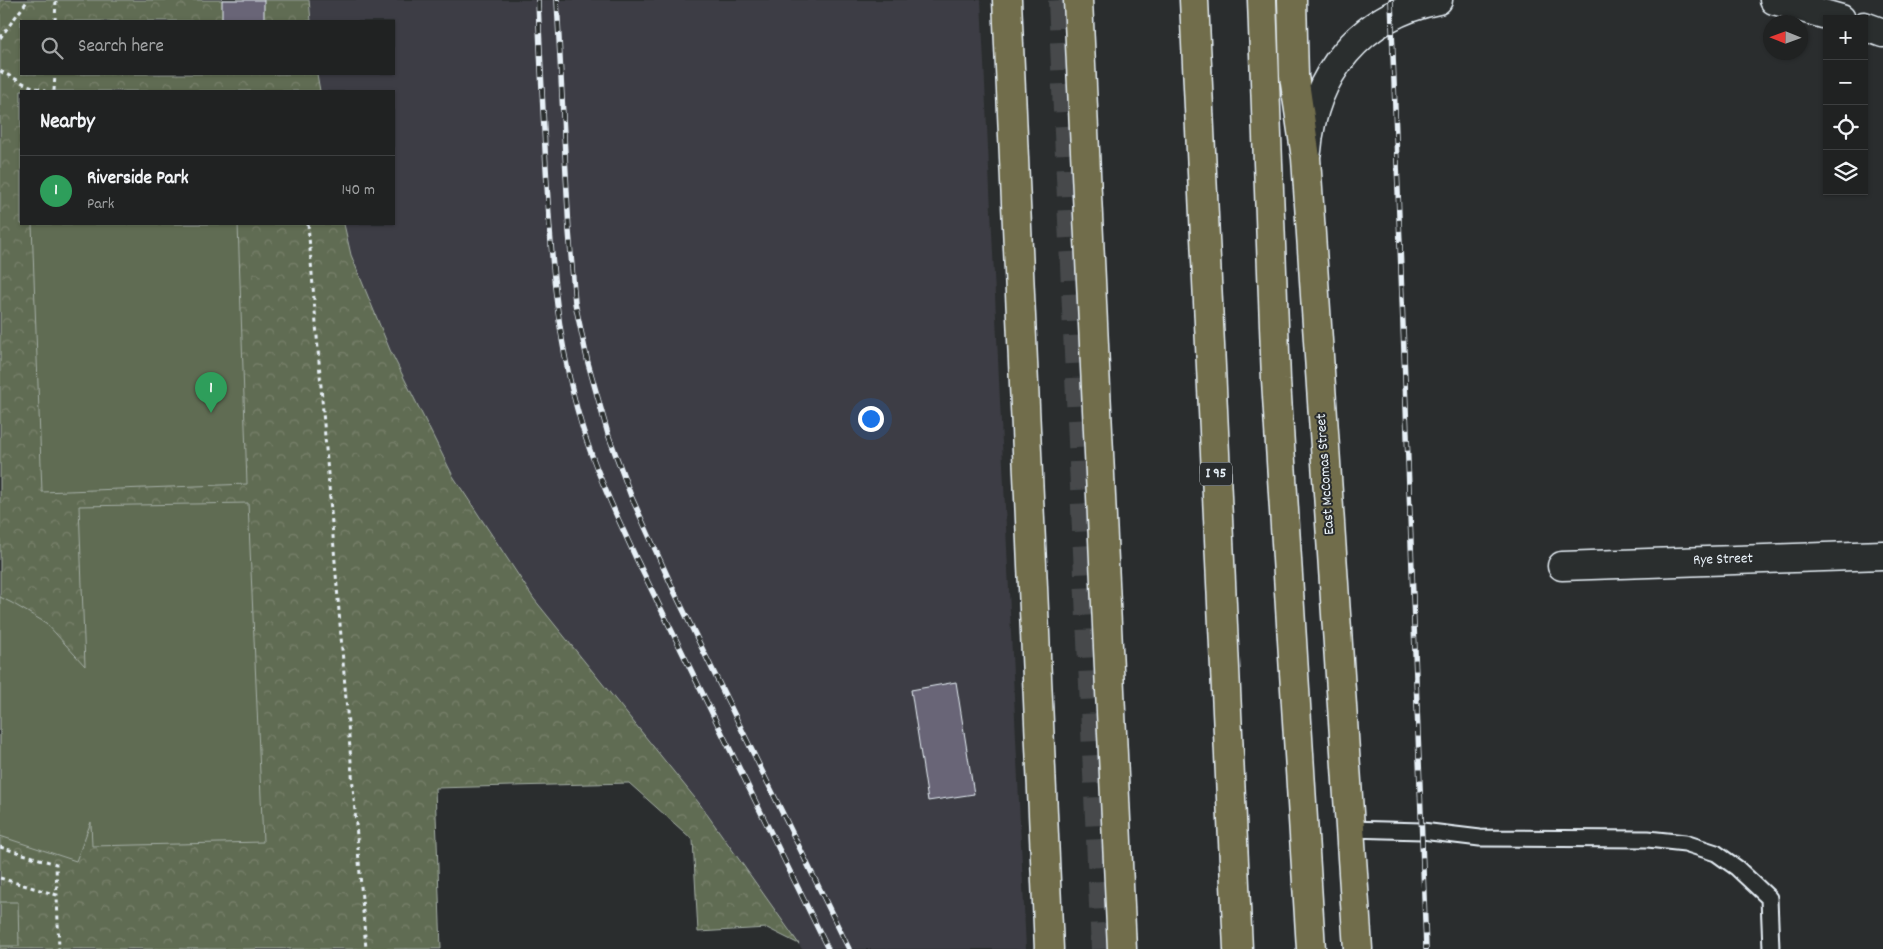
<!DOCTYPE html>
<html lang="en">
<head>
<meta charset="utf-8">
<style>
	:root { --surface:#202222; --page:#282a2a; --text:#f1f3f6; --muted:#a2a4a5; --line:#3d3f40; --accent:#ff9aa2 }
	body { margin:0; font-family:Dekko,sans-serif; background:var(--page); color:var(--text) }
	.controls { position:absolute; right:15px; top:15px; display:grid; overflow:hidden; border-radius:0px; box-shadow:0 1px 4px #0004 }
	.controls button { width:45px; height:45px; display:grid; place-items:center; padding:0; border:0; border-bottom:1px solid var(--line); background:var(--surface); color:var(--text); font:25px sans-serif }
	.compass { position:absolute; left:1763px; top:15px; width:45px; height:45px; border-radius:50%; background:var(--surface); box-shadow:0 1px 4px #0004; rotate:271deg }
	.you { position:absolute; left:870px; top:418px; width:18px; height:18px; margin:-12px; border:4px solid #fff; border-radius:50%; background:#1a73e8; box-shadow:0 0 0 8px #1a73e833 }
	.badge { display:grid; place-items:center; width:32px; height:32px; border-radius:50%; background:var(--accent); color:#fff; font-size:16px; font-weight:700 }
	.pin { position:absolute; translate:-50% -41px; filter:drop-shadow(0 1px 2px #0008) }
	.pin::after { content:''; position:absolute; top:26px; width:18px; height:15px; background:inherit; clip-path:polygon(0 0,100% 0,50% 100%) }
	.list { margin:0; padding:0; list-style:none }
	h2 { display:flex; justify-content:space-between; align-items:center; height:65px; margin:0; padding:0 20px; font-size:21px }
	h2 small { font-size:16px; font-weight:400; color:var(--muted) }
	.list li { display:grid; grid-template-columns:32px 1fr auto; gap:15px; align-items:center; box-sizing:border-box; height:70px; padding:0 20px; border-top:1px solid var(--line) }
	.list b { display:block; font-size:19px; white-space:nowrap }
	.list p { margin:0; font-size:16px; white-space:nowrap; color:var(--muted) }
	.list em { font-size:16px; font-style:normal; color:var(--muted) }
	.icon { flex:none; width:28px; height:28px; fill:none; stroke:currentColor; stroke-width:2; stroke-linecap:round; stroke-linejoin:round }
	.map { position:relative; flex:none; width:1883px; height:949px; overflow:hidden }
	.search { position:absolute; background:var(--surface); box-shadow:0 1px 4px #0004; left:20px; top:20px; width:375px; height:55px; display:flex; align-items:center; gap:12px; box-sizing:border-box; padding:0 18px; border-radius:0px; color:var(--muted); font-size:19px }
	.panel { position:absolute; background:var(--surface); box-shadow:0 1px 4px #0004; left:20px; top:90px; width:375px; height:135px; border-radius:0px }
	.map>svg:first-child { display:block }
	.built { fill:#3d3e44 }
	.park { fill:url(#park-crowns); stroke:#a4aea6 }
	.pitch { fill:#616c53; stroke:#a4aea6 }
	.building { fill:#696577; stroke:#e8f1f8 }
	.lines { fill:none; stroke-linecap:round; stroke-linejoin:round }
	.primary-tunnel { stroke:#464a4c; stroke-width:28; stroke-dasharray:28 14; stroke-linecap:butt }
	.service-casing { stroke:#e8f1f8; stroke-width:19 }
	.minor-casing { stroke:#e8f1f8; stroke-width:31 }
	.tertiary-casing { stroke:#e8f1f8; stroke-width:31 }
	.primary-casing { stroke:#e8f1f8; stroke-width:31 }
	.motorway-casing { stroke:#e8f1f8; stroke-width:31 }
	.path { stroke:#e8f1f8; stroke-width:3; stroke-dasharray:4 4; stroke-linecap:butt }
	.service { stroke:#2a2d2e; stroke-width:15 }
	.minor { stroke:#2a2d2e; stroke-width:28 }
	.tertiary { stroke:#2a2d2e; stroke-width:28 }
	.primary { stroke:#716d4b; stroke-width:28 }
	.motorway { stroke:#716d4b; stroke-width:28 }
	.rail-casing { stroke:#e8f1f8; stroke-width:5.5 }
	.rail { stroke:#2a2d2e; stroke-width:4; stroke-dasharray:11; stroke-linecap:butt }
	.labels { text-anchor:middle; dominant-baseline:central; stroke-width:4; stroke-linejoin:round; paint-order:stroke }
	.shield { fill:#2a2d2e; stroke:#afb6bb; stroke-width:1 }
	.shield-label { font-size:14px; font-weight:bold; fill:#e8f1f8 }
	.street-label { font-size:15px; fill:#e8f1f8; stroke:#2a2d2e }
</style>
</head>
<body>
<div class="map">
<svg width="1883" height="949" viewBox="0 0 1883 949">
	<defs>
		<pattern id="park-crowns" width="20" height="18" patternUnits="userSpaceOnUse" patternTransform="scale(1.25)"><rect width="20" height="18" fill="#616c53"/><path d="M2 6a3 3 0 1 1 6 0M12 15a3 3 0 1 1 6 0" fill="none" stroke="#78816c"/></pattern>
	</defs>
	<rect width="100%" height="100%" fill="#2a2d2e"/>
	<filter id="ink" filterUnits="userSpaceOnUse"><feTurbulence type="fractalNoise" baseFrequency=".02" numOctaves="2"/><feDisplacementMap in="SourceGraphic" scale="10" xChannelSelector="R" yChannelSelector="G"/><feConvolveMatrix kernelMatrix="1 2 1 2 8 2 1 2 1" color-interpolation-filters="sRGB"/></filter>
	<g filter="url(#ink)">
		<path class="built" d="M309,0H981L1026,949H802L699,803L534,599L453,476L390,350L350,255L344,224H394V91H320L317,74H394V21H311Z"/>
		<path class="park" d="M0,0H309L311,21H21V74H317L320,91H21V224H344L351,255L390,350L453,476L534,599L699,803L799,944L767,928L698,932L693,840L629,783L435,788L441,949H0Z"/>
		<path class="pitch" d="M32,224H238L247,484L42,492Z
			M248,503L263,842L92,846L91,822L76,861L0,836V597L12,603L46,623L85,666L79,506Z
			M0,902H18L19,946H0Z"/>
		<path class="building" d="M222,0H264V21H222Z
			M956,682L974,794L928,801L911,690Z"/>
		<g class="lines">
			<path class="primary-tunnel" d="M1062,0L1105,949"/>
			<g class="service-casing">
				<path id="service" d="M1349,829L1422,831L1480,838L1648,839L1685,843L1716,853L1737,868L1769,898L1771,949"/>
			</g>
			<g class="minor-casing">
				<path id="minor" d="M1562,566L1883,555"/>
			</g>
			<g class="tertiary-casing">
				<path id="tertiary" d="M1774,0L1841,19
					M1864,26L1883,33
					M1307,151C1313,74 1361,15 1438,0"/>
			</g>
			<g class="primary-casing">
				<path id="primary" d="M1292,0L1294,76L1306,158L1358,949"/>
			</g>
			<g class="motorway-casing">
				<path id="motorway" d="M1007,0L1049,949
					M1078,0L1122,949
					M1194,0L1238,949
					M1262,0L1276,380L1311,949"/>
			</g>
			<path class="path" d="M55,21L56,0
				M0,38L28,0
				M0,71L27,85L45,91
				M54,91L55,74
				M308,224L366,949
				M0,847L56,864L57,895
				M0,878L57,895L59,949"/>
			<use href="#service" class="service"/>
			<use href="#minor" class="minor"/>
			<use href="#tertiary" class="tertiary"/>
			<use href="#primary" class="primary"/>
			<use href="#motorway" class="motorway"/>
			<g class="rail-casing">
				<path id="rail" d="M538,0C540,56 543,111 546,167C551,259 557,351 586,439C600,480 618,519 636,558L828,949
					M557,0L569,231L575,303L588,363L608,434L631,496L675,593L849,949
					M1391,0L1426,949"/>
			</g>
			<use href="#rail" class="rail"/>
		</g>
	</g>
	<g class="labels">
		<rect class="shield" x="1200" y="462.5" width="32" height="23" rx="4"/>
		<g class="shield-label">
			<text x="1216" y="474">I 95</text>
		</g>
		<g class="street-label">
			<text transform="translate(1326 474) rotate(-94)">East McComas Street</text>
			<text transform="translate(1723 560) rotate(-2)">Rye Street</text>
		</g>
	</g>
</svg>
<div class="controls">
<button>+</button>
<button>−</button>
<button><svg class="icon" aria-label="locate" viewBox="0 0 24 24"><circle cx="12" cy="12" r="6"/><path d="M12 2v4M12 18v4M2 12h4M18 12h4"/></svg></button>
<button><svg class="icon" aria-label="layers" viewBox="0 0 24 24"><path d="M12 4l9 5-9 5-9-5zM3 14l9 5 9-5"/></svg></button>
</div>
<svg class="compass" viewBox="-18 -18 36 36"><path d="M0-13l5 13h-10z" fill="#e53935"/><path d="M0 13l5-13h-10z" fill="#a2a4a5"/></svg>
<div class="you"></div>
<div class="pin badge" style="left:211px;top:413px;background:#2e9e5b">1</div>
<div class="search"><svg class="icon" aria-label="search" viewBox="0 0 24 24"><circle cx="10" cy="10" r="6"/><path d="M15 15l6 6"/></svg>Search here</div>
<section class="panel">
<h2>Nearby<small></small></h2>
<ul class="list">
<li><span class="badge" style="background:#2e9e5b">1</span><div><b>Riverside Park</b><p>Park</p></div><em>140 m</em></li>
</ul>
</section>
</div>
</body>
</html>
